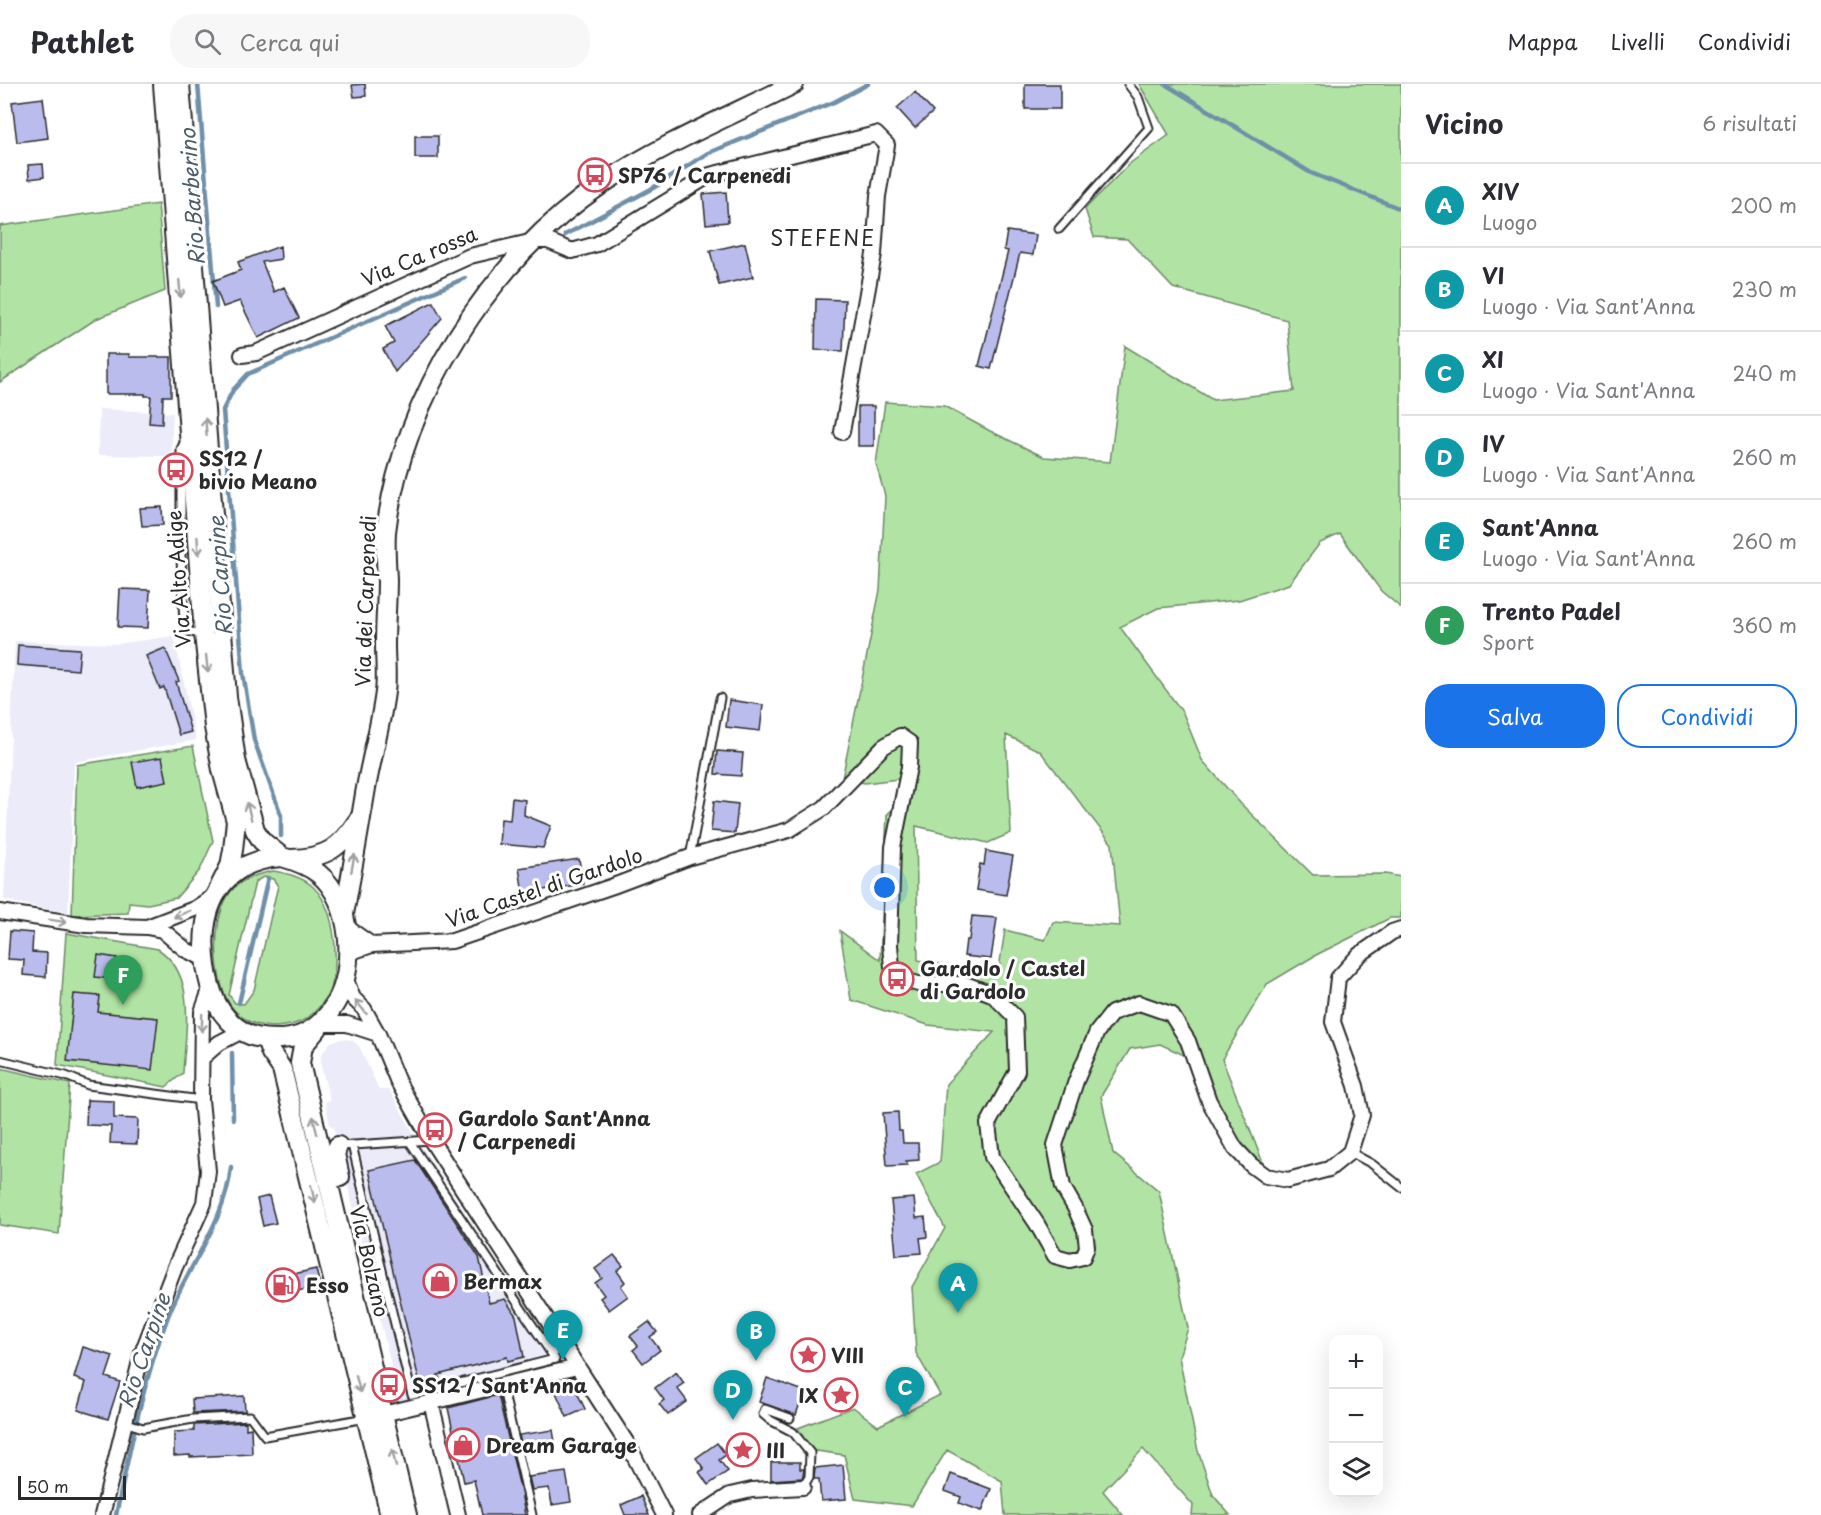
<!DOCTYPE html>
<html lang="it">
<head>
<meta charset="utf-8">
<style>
	:root { --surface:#fff; --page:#f7f7f7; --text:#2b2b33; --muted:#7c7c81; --line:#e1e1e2; --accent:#1a73e8 }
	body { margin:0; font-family:"Playpen Sans",sans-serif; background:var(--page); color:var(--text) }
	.controls { position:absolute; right:18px; bottom:18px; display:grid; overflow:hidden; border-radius:12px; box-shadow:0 6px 24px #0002 }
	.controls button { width:54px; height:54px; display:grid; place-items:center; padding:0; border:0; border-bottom:2px solid var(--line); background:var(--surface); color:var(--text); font:30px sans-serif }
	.scale { position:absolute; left:18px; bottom:15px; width:108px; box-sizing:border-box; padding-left:6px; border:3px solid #2b2b2b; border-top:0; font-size:16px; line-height:21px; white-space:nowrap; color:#2b2b2b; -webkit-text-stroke:4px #fff; paint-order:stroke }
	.you { position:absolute; left:885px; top:804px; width:21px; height:21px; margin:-15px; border:4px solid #fff; border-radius:50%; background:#1a73e8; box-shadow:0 0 0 9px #1a73e833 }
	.badge { display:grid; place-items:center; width:39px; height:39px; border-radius:50%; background:var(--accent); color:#fff; font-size:20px; font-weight:700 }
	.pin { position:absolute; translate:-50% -50px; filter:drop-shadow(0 2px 3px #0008) }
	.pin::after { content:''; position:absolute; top:32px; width:21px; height:18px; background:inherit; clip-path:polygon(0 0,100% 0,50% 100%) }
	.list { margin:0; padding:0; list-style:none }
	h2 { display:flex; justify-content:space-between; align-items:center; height:78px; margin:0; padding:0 24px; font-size:26px }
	h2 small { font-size:20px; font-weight:400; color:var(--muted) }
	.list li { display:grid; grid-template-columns:39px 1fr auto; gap:18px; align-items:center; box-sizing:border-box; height:84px; padding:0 24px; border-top:2px solid var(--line) }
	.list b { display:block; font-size:22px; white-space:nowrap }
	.list p { margin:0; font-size:20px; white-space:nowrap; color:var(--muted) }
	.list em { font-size:20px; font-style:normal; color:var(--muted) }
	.actions { display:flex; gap:12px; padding:18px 24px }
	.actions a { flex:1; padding:14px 0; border:2px solid var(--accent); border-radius:24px; text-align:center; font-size:21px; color:var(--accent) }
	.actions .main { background:var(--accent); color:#fff }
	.icon { flex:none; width:33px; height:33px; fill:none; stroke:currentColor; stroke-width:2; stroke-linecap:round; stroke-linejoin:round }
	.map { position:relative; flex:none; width:1401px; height:1431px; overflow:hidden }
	header { display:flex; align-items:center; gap:36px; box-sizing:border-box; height:84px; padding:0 30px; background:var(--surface); border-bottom:2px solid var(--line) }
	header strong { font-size:28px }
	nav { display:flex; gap:33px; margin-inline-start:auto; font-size:21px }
	.search { width:420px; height:54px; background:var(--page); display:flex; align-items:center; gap:15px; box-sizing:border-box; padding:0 21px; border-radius:24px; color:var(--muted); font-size:22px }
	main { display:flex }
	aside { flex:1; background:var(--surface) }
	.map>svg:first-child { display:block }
	.built { fill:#ebebfa }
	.green { fill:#b1e4a4; stroke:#6e8868; stroke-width:1.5; fill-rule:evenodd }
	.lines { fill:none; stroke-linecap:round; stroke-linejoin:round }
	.stream { stroke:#6f8fa8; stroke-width:4.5 }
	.building { fill:#bbbcee; stroke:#2b2b2b; stroke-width:1.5 }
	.lane-casing { stroke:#2b2b2b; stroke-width:11 }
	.street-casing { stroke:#2b2b2b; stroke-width:18 }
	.secondary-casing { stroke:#2b2b2b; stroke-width:22 }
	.lane { stroke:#fff; stroke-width:7 }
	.street { stroke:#fff; stroke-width:14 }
	.secondary { stroke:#fff; stroke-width:18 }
	.oneway { stroke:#a0a0a0 }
	.labels { text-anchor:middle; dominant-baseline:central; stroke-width:6; stroke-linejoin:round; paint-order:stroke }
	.poi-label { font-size:20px; font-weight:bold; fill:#2b2b2b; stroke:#fff; text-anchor:start }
	.street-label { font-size:20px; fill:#2b2b2b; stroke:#fff }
	.water-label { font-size:21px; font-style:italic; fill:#4d5d69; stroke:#fff }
	.neighbourhood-label { font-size:21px; letter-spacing:1.5px; fill:#2b2b2b; stroke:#fff }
</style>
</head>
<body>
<header>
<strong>Pathlet</strong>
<div class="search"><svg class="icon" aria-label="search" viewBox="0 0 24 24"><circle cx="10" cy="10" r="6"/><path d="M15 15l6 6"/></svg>Cerca qui</div>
<nav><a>Mappa</a><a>Livelli</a><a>Condividi</a></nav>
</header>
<main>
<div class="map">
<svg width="1401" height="1431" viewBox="0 0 1401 1431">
	<rect width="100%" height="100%" fill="#fff"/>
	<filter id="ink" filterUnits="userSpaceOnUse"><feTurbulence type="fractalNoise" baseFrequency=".0167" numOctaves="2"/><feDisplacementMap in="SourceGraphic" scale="12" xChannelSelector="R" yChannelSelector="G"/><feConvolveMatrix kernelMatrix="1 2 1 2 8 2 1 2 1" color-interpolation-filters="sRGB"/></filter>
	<g filter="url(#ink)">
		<path class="built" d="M99,325L173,329L171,372L98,371Z
			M174,552L196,656L74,678L68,829L4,816L15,557L117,560Z
			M342,955L352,956L359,962L379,1006H389L418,1057L564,1280L400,1319L334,1044L330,1041L325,1018L330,1016L321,982V971L331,958Z"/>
		<path class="green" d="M1139,0H1401V524L1381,507L1340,450L1320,459L1289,500L1239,516L1158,524L1120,543L1183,629L1202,676L1241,720L1313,791L1386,790L1401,793V834H1390L1316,871L1267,900L1222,975L1265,1084L1240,1061L1195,976L1160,960L1130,965L1101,1012L1113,1069L1159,1107L1188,1244L1179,1273L1198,1367L1213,1411L1230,1431H1192L1193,1421L1143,1365L1103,1407L1123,1431H1005L1002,1397L947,1366L912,1422L855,1415L844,1371L810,1366L798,1344L853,1323L878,1342L940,1311L916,1269L912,1203L945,1144L916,1090L940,1078L946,1000L994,948L928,941L851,916L840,847L880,876L887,731L915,693L865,699L842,695L880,506L885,412L876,380L885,318L944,322L990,347L1044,373L1110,378L1125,262L1213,316L1294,307L1287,236L1173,204L1127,155L1094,153L1085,125L1129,80L1169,51ZM1006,651L1040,667L1112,760L1120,842L1053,838L1045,856L1005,846L998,891L918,876L916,742L988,759L1011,749Z
			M158,120L165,207L96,235L0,298V142Z
			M193,662L213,757L200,786L176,814L148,820L129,818L128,829L72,831L77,681Z
			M273,787C286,789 300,792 311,801C335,821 339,871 332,899C328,915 313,934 297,939C276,946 250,944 234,926C212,901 210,831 232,806C243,794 258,790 273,787ZM263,793L273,795L278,802L275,814L254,906L244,920L235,919L229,911L255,798Z
			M66,849L158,865C198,891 185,948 183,989L166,1003L57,981Z
			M0,984L70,1000L59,1150L0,1141Z"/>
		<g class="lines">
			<path class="stream" d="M198,0L216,223
				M1165,0L1311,89L1401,125
				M565,151L653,104L708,69L834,18L868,0
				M281,752V731L254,656L243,589L223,326L233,306L248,290L465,194
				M239,919L268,794
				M232,969L233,1035
				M116,1431C130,1365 143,1298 167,1235C186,1183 225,1141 231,1083"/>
		</g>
		<path class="building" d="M365,0L366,12L354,13L352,1Z
			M1025,0H1060V25H1025Z
			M915,8L933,28L915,44L897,24Z
			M43,14L48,54L17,58L12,18Z
			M415,52H438V74H415Z
			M43,80L44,93L29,95L28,81Z
			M726,108L728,138L706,140L703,110Z
			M1007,147L1036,151L1033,171L1020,169L991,285L979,282L1008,167L1004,166Z
			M745,159L753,193L719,201L710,167Z
			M280,162L281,175L262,178L274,208L284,203L299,234L258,254L240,217L223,223L213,197L241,186L238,178Z
			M816,215L845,216L843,267L815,266Z
			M433,218L442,234L395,288L383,265L394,259L385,242Z
			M106,270H129V273H171V312H163L162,340L149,339L151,312H145V310H106Z
			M858,322H874V362H858Z
			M162,423L163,441L142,442L140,424Z
			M120,505L150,506L148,544L118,543Z
			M18,561L80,565L78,586L17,581Z
			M165,564L179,597L176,598L191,648L179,651L164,603L160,605L146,572Z
			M729,616L763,621L760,647L726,643Z
			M717,667L743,669L741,692L715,690Z
			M162,673L167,697L137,703L132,678Z
			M512,714L525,716L524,731L551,742L543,764L499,760L501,735L510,736Z
			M714,717L738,720L735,749L711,747Z
			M986,767L1013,772L1006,811L976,806L980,780L984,781Z
			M579,775L583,800L523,809L519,784Z
			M972,832L997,834L991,875L964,872L966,856H969Z
			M10,847L33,849L32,868L47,869L46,893L23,891L24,876L8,875Z
			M98,871L117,874L114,895L95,893Z
			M74,910L100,912L98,928L158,934L152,986L67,977Z
			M87,1016L114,1017V1034L138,1035L137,1060L110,1059L111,1042L86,1041Z
			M898,1028L899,1047H902L903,1059H918L919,1076L906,1077L907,1081L887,1082L883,1029Z
			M415,1076L479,1173L489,1219L505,1215L516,1232L524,1273L508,1277L507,1273L438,1291L440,1295L420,1300L369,1086Z
			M269,1112L276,1139L263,1142L257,1115Z
			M914,1114L916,1134L925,1133L927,1153L920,1154L922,1169L896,1171L891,1116Z
			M614,1171L623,1182L617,1187L625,1198L621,1202L628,1212L609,1226L600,1214L604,1211L595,1199L602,1194L595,1185Z
			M316,1185L320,1202L275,1212L271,1195Z
			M649,1238L657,1248L650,1253L660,1266L643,1279L633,1266L638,1262L630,1252Z
			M83,1263L113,1272L106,1293L120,1298L108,1335L78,1326L86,1298L74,1294Z
			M676,1288L684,1299L677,1304L687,1317L668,1331L659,1320L664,1316L655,1304Z
			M570,1294L585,1325L567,1333L552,1300Z
			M767,1294L804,1307L796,1331L759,1318Z
			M498,1311L521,1408L525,1431H482L474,1396L464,1398L448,1324Z
			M244,1312L245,1327L193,1329L192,1315Z
			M246,1338V1345L251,1344L252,1370L190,1373V1371L174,1372V1348L194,1347V1341Z
			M553,1346L556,1364L523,1369L519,1351Z
			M717,1359L726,1371L719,1376L728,1387L708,1401L699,1388L704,1385L696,1374Z
			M771,1378H800V1385H804L803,1391L802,1394L771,1396Z
			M843,1381L846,1415L821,1417L819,1395H814L815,1384Z
			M566,1388L571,1418L552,1421L549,1404L532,1406L529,1393Z
			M951,1390L991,1405L982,1427L959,1419L961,1413L945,1407Z
			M641,1412L649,1431H625L621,1421Z"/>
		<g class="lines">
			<g class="lane-casing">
				<path id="lane" d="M1059,145L1149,44L1138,13L1128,0
					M185,357L181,365V474L184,541L185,547L202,550
					M690,773L720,614
					M0,976L66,992L88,1001L201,1016
					M410,1058L551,1269L565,1265
					M352,1061L412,1311L555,1275L551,1269
					M338,1062L431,1056
					M1350,1068L1372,1080L1401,1103
					M502,1301L532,1431
					M790,1334L765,1325L763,1330L770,1336L793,1348L810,1369L809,1393L803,1403
					M124,1338L143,1344L193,1335L250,1332L265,1352L366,1334"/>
			</g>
			<g class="street-casing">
				<path id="street" d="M242,271L256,269L470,172L534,157H548L572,167L597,160L710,91L876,50L887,61L878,112L874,170L842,348
					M0,828L86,841L147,843L162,846L186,866L205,875
					M345,842L372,861
					M147,843L194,825L214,812
					M348,869L372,861L452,857L613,802L690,773L789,746L824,724L883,663L900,652L910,659L909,683L893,763L890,861L892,883L905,896L918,900H965L992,910L1015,933L1017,987L988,1040L992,1073L1037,1140L1055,1172L1070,1176L1083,1173L1087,1163L1085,1146L1075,1124L1063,1103L1055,1061L1076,997L1097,948L1112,929L1139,919L1171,930L1188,957L1209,1017L1235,1064L1251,1081L1266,1092L1288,1096L1329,1085L1350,1068L1362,1031L1356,1002L1333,938L1338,894L1359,871L1392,848L1401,845
					M346,896L353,914L364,925L378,950L398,998L431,1056L630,1364L664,1431
					M321,940H347L378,950
					M202,974L219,959L242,947
					M431,1318L458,1431
					M383,1330L577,1283
					M102,1431L142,1269L175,1183L204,1119L208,1087L201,1016L202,928L210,906
					M700,1431L730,1411L752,1406L803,1403"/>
			</g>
			<g class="secondary-casing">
				<path id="secondary" d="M163,0L204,550L214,643L222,686L236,737L233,766L230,782L220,802
					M180,0L227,613L236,676L255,746L262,757L282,773
					M282,773C296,777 308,781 319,790C352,817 357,885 335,920C323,940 306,954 281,955C268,955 254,955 242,947C218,932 210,909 206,882C198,825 219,777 282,773Z
					M291,775C327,774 340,764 359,735
					M344,830C352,788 359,746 366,704C372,671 381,640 385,608C387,593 385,577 385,561C385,539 387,517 387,495C386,479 385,463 386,448C401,315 491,174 602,100C662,60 730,32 794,0
					M318,944L303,962L300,979L407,1431
					M266,955L271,969L282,985L390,1431
					M338,1062L335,1070L340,1093"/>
			</g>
			<use href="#lane" class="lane"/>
			<use href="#street" class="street"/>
			<use href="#secondary" class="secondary"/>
		</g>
		<defs><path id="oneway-shaft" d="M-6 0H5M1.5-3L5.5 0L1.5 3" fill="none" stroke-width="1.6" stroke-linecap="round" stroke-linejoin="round" transform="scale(1.5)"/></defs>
		<g class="oneway">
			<use href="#oneway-shaft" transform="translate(180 205) rotate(85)"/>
			<use href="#oneway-shaft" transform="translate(206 343) rotate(-94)"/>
			<use href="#oneway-shaft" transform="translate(198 462) rotate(86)"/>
			<use href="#oneway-shaft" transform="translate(207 580) rotate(84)"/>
			<use href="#oneway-shaft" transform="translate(249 727) rotate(-105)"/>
			<use href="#oneway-shaft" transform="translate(353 779) rotate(-79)"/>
			<use href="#oneway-shaft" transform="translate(182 830) rotate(157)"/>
			<use href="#oneway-shaft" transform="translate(58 837) rotate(9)"/>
			<use href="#oneway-shaft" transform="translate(361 923) rotate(-129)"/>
			<use href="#oneway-shaft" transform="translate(202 939) rotate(91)"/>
			<use href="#oneway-shaft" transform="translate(315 1041) rotate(-103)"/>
			<use href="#oneway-shaft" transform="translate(313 1110) rotate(77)"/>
			<use href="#oneway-shaft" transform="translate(358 1300) rotate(76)"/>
			<use href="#oneway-shaft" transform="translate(394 1374) rotate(-103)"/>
		</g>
	</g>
	<defs>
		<g id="bus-ring" transform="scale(1.725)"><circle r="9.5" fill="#fff" stroke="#d1495b" stroke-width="1.5"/><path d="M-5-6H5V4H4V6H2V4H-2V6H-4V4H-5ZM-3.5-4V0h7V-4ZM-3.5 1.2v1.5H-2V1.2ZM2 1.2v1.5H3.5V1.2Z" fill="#d1495b"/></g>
		<g id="shop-ring" transform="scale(1.725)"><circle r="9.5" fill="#fff" stroke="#d1495b" stroke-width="1.5"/><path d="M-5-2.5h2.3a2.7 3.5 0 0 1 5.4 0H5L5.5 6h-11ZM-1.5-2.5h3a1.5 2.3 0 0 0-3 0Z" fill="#d1495b"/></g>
		<g id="fuel-ring" transform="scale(1.725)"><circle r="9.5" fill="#fff" stroke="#d1495b" stroke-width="1.5"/><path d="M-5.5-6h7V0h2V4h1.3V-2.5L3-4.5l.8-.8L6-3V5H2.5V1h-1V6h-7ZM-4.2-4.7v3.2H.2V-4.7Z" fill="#d1495b"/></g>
		<g id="sight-ring" transform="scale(1.725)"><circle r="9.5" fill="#fff" stroke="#d1495b" stroke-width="1.5"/><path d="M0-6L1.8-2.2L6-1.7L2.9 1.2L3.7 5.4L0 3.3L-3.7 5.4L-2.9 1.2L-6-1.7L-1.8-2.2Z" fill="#d1495b"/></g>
	</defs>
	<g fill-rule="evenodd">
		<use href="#bus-ring" x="595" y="91"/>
		<use href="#bus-ring" x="176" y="386"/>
		<use href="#bus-ring" x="897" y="895"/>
		<use href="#bus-ring" x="435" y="1046"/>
		<use href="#shop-ring" x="440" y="1197"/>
		<use href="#fuel-ring" x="283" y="1201"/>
		<use href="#sight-ring" x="808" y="1271"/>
		<use href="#bus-ring" x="389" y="1301"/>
		<use href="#sight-ring" x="841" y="1311"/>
		<use href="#shop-ring" x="463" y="1361"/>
		<use href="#sight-ring" x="743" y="1366"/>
	</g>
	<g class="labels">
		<g class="poi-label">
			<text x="618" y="91">SP76 / Carpenedi</text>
			<text x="199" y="374">SS12 /<tspan x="199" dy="23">bivio Meano</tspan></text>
			<text x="920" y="884">Gardolo / Castel<tspan x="920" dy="23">di Gardolo</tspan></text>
			<text x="458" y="1034">Gardolo Sant'Anna<tspan x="458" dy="23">/ Carpenedi</tspan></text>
			<text x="463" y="1197">Bermax</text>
			<text x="306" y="1201">Esso</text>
			<text x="831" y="1271">VIII</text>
			<text x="412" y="1301">SS12 / Sant'Anna</text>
			<text x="818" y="1311" text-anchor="end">IX</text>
			<text x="486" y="1361">Dream Garage</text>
			<text x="766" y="1366">III</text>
		</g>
		<g class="street-label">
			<text transform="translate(419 172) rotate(-23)">Via Ca rossa</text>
			<text transform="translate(178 495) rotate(-94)">Via Alto Adige</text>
			<text transform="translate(365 517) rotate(-88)">Via dei Carpenedi</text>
			<text transform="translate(544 803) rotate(-19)">Via Castel di Gardolo</text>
			<text transform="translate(370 1177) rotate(77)">Via Bolzano</text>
		</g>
		<g class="water-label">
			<text transform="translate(191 113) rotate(-94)">Rio Barberino</text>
			<text transform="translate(219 492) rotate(-94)">Rio Carpine</text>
			<text transform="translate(143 1266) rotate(-71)">Rio Carpine</text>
		</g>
		<g class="neighbourhood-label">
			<text x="823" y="153">STEFENE</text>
		</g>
	</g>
</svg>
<div class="controls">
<button>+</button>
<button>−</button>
<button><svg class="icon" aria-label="layers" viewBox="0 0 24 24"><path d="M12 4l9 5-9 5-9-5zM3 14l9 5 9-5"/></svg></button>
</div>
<div class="scale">50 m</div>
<div class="you"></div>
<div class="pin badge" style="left:958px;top:1229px;background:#0f9aa8">A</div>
<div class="pin badge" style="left:756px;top:1277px;background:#0f9aa8">B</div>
<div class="pin badge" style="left:905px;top:1333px;background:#0f9aa8">C</div>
<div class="pin badge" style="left:733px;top:1336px;background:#0f9aa8">D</div>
<div class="pin badge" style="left:563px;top:1276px;background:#0f9aa8">E</div>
<div class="pin badge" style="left:123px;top:921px;background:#2e9e5b">F</div>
</div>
<aside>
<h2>Vicino<small>6 risultati</small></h2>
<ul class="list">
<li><span class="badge" style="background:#0f9aa8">A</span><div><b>XIV</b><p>Luogo</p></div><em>200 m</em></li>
<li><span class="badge" style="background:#0f9aa8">B</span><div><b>VI</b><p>Luogo · Via Sant'Anna</p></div><em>230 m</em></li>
<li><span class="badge" style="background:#0f9aa8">C</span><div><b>XI</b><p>Luogo · Via Sant'Anna</p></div><em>240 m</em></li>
<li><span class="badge" style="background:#0f9aa8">D</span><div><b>IV</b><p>Luogo · Via Sant'Anna</p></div><em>260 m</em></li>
<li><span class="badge" style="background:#0f9aa8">E</span><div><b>Sant'Anna</b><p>Luogo · Via Sant'Anna</p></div><em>260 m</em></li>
<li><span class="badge" style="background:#2e9e5b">F</span><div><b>Trento Padel</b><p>Sport</p></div><em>360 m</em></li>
</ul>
<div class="actions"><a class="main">Salva</a><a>Condividi</a></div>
</aside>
</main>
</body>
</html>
